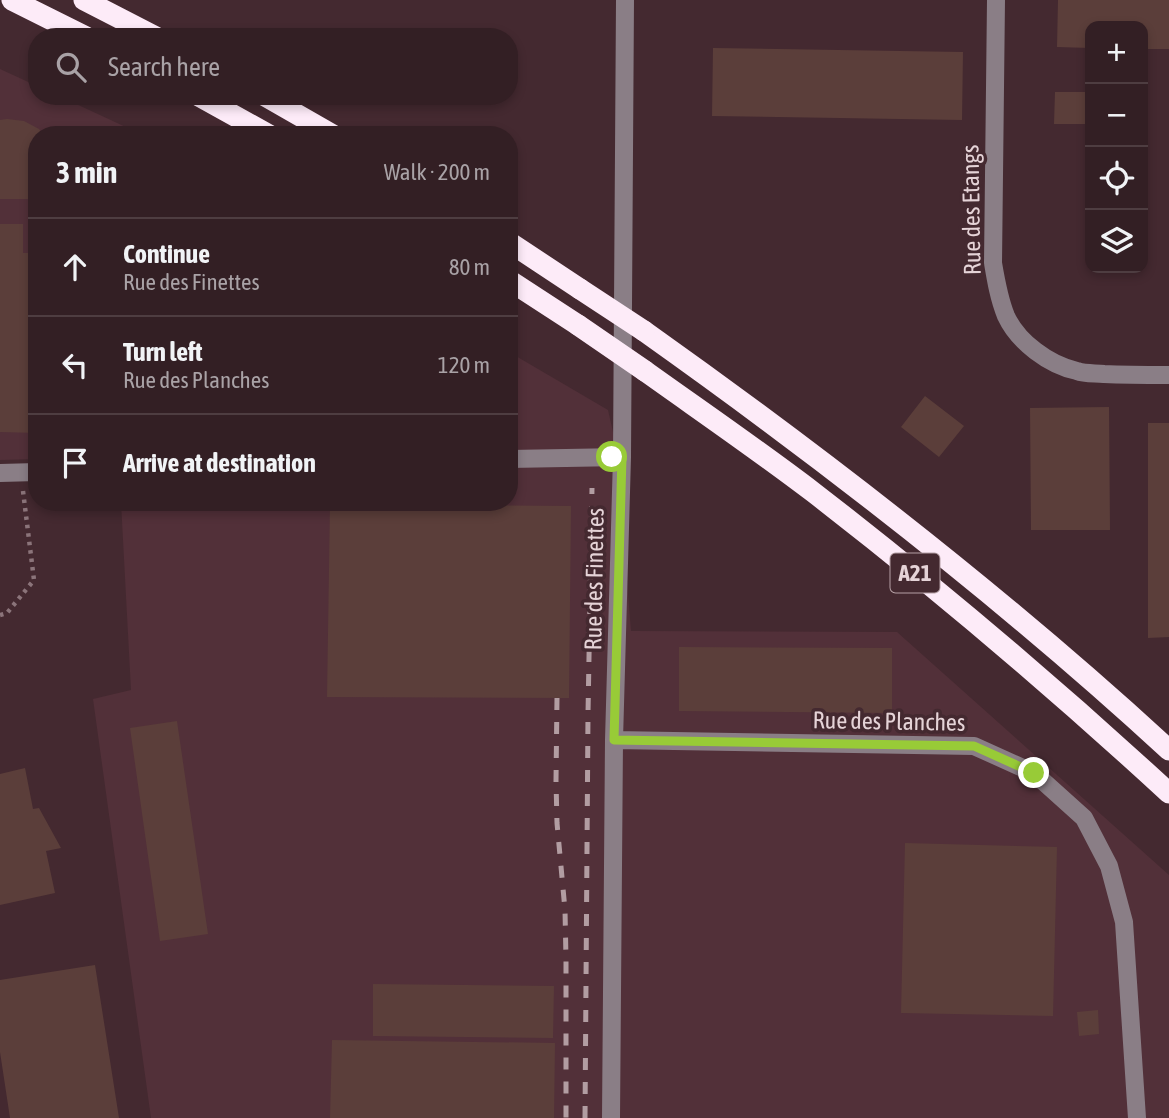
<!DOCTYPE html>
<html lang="en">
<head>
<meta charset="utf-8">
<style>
	:root { --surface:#331f24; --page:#3b272c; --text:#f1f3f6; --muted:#a9a2a6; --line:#4e3d41 }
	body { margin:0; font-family:"Asap Condensed",sans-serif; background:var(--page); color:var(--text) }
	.controls { position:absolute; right:21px; top:21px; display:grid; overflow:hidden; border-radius:14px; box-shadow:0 4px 10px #0003 }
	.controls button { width:63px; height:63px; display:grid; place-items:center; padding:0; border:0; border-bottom:2px solid var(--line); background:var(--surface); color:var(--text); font:35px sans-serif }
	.stop { position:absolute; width:21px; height:21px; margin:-16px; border:5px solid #98cb37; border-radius:50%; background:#fff }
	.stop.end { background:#98cb37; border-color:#fff; box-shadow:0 2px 7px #0008 }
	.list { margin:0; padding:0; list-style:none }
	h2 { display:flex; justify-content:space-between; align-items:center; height:91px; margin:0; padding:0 28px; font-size:30px }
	h2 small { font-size:23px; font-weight:400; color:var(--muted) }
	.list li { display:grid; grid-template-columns:46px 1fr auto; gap:21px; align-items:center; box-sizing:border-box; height:98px; padding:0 28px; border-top:2px solid var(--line) }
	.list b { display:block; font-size:26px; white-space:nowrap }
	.list p { margin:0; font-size:23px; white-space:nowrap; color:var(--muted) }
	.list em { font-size:23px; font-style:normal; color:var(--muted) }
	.icon { flex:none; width:38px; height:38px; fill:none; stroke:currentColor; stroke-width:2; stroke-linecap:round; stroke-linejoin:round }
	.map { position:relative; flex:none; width:1169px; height:1118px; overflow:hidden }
	.search { position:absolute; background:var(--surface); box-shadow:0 4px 10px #0003; left:28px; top:28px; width:490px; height:77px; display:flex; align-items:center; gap:18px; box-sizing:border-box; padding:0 24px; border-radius:28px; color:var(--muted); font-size:26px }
	.panel { position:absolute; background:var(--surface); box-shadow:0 4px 10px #0003; left:28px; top:126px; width:490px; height:385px; border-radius:28px }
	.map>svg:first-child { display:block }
	.built { fill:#523039 }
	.building { fill:#5b3e3a }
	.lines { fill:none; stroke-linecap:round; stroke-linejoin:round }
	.path { stroke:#8b747a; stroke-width:4.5; stroke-dasharray:3.5 5; stroke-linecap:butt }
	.minor { stroke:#8a7e86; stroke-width:18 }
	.highway { stroke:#fdebf8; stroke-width:21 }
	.rail { stroke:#b29da2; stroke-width:5; stroke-dasharray:12 12; stroke-linecap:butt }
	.highway-bridge { stroke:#fdebf8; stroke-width:21 }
	.route { stroke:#98cb37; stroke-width:9 }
	.labels { text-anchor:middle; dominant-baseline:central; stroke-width:7; stroke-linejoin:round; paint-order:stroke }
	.shield { fill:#442930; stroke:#b5a0a5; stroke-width:2 }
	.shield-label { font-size:23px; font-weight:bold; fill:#e5d3d7 }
	.street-label { font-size:24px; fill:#e5d3d7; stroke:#442930 }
</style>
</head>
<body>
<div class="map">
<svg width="1169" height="1118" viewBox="0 0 1169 1118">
	<rect width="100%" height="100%" fill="#442930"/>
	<path class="built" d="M0,69L37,86V96H59L143,135H37V459L0,460Z
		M509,352L608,410L616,445L631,631L897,632L1169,875V1118H151L93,699L131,690L121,502H509Z"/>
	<path class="building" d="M1058,0H1169V49H1143V26H1090V48L1057,47Z
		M713,48L963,52L962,120L712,116Z
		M1055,92H1090V124H1054Z
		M7,119L24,121L39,129L44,135H37V199H0V120Z
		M0,224H23V253H37V433L0,432Z
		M925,396L964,426L939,457L901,427Z
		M1109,407L1110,530H1031L1030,408Z
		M1148,423H1169V637L1148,638Z
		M330,504L571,506L569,698L327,697Z
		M679,647L892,648V713L679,711Z
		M177,721L208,934L160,941L130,728Z
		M25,768L33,809L39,808L61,848L46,851L55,893L0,905V774Z
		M905,843L1057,847L1053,1016L901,1013Z
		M95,965L119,1118H10L0,1052V980Z
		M373,984L554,986L553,1038L373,1036Z
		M1098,1010L1099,1034L1079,1036L1077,1012Z
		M332,1040L555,1043L554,1118H330Z"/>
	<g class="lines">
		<path class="path" d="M0,615L7,613L34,580L23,491"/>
		<path class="minor" d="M996,0L993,263C996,281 999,299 1006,316C1018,342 1049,365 1077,371C1085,374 1095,373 1104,374C1126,375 1147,375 1169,375
			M509,459L622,457
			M0,473L37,472
			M614,740L974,746L1034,773L1084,818L1109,866L1124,922L1137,1118
			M611,1118L614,740L622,457L625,0"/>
		<path class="highway" d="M12,0L86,37
			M84,0L156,37
			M199,96L269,135
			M265,96L333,135
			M509,242L580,289
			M509,280L578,325
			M644,331C827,461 1004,598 1169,750
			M645,371C701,411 758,450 813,492C936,587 1055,688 1169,793"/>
		<path class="rail" d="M557,698L556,781L557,823L565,910L566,959V1118
			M585,1118L588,714L592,488"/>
		<path class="highway-bridge" d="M580,289L644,331
			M578,325L645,371"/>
	</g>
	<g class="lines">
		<path class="route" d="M612,457H622L614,740L974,746L1034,773"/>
	</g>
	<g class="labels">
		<rect class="shield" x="890.5" y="553.5" width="49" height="39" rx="5"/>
		<g class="shield-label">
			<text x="915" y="573">A21</text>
		</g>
		<g class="street-label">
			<text transform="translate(971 210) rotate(-91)">Rue des Etangs</text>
			<text transform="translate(594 579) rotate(-89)">Rue des Finettes</text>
			<text transform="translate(889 721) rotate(1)">Rue des Planches</text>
		</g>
	</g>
</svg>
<div class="controls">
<button>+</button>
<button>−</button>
<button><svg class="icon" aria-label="locate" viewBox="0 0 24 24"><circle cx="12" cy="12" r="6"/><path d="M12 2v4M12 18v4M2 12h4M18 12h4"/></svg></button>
<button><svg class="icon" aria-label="layers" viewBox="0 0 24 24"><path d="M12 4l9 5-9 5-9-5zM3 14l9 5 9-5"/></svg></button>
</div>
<div class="stop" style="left:612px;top:457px"></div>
<div class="stop end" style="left:1034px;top:773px"></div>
<div class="search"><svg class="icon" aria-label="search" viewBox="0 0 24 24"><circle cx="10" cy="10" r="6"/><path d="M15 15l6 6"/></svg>Search here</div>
<section class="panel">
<h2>3 min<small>Walk · 200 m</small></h2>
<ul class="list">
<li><svg class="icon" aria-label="ahead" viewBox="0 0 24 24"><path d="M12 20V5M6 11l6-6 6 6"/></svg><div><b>Continue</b><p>Rue des Finettes</p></div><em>80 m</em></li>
<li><svg class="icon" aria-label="left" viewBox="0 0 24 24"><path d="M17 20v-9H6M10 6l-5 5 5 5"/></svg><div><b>Turn left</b><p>Rue des Planches</p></div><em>120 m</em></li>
<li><svg class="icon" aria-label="arrive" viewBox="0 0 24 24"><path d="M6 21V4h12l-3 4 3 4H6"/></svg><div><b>Arrive at destination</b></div></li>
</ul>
</section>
</div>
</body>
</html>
